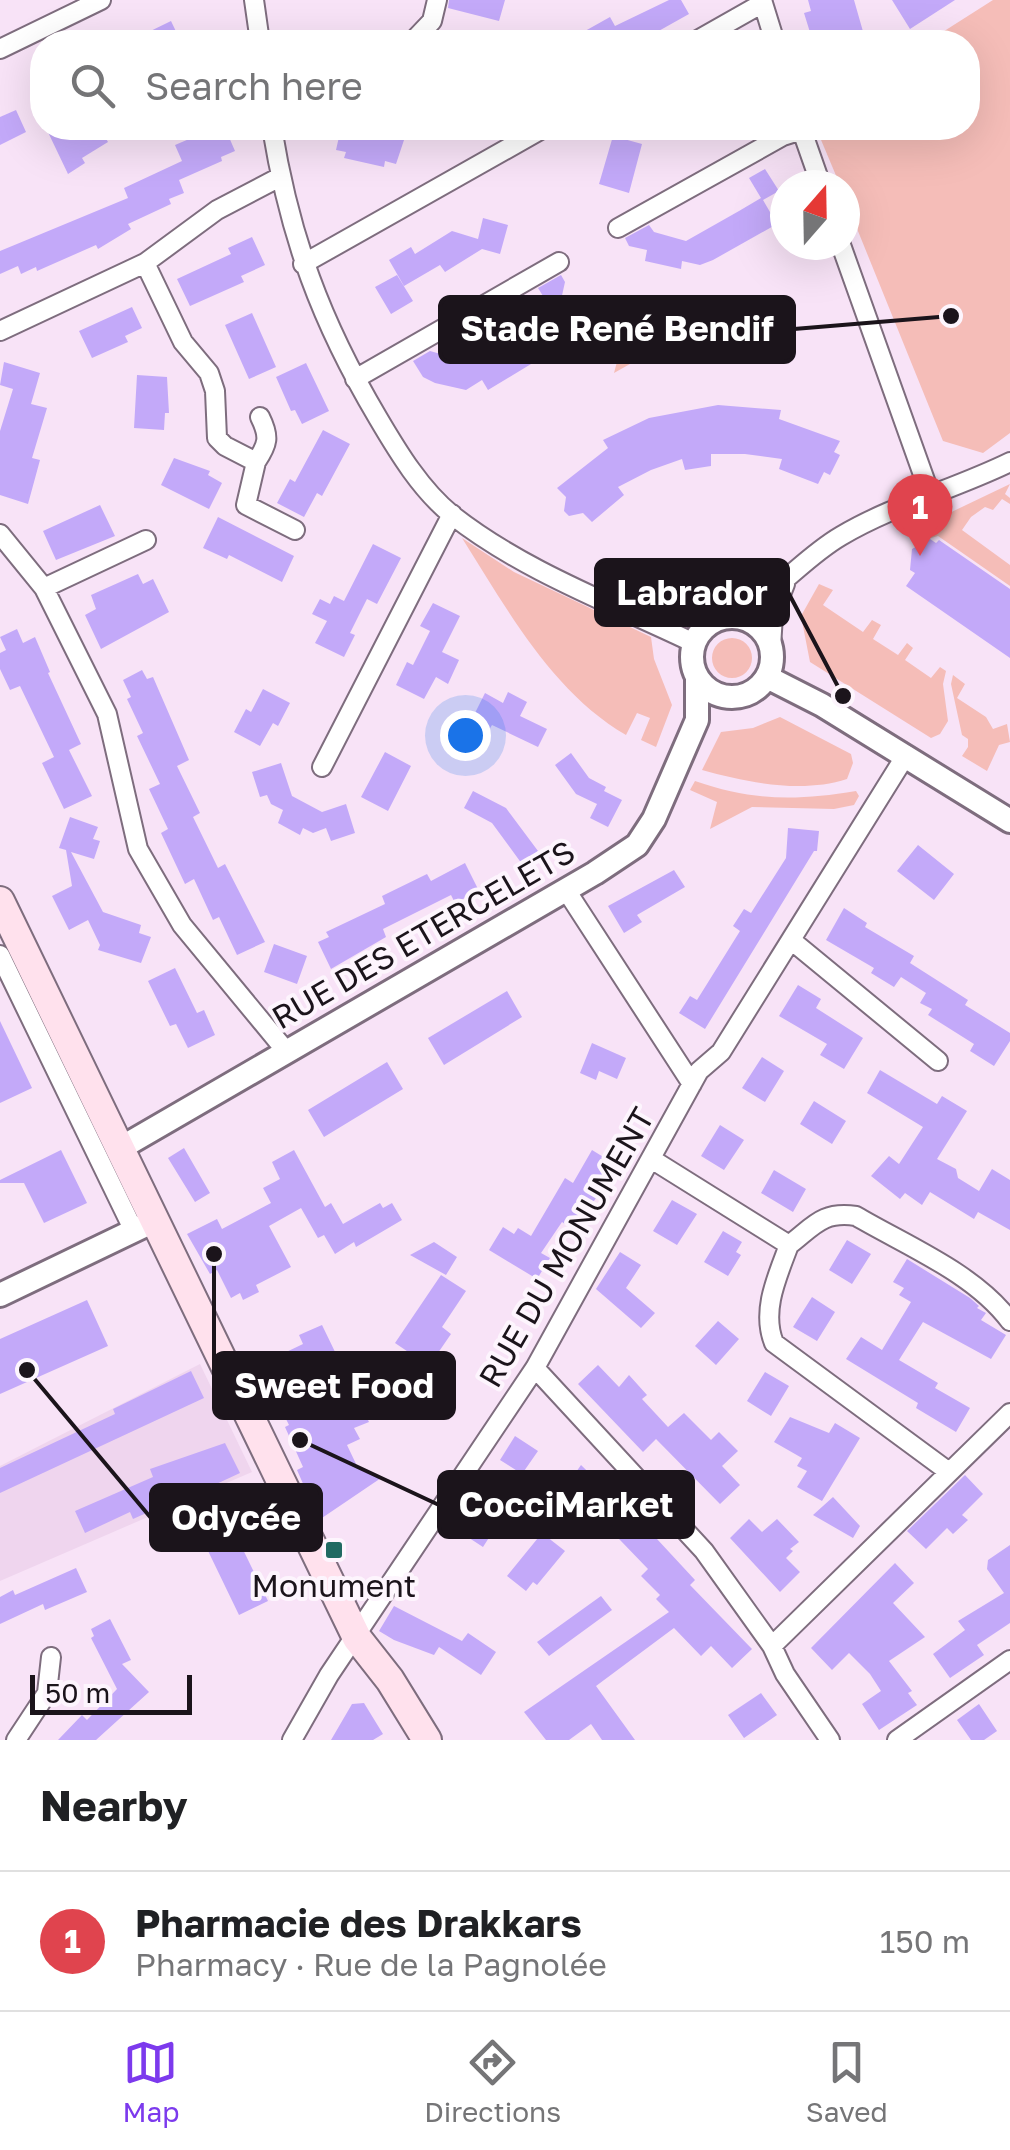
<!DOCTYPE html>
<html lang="en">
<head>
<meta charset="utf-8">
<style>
	:root { --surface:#fff; --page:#f2f2f2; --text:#202124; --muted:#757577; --line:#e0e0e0; --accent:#7c3aed }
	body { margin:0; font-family:"Golos Text",sans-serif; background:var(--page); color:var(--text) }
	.compass { position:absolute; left:770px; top:170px; width:90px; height:90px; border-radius:50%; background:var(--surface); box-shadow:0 10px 40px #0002; rotate:20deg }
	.scale { position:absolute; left:30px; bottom:25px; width:162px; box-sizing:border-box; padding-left:10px; border:5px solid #1b141b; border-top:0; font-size:28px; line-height:35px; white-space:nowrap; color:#1b141b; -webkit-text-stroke:8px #fdf5fd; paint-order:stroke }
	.you { position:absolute; left:465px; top:735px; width:35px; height:35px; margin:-25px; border:8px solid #fff; border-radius:50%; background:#1a73e8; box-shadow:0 0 0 15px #1a73e833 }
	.badge { display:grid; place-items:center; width:65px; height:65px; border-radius:50%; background:var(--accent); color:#fff; font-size:32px; font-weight:700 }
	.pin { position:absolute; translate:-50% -82px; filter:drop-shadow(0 2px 5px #0008) }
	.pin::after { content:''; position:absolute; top:52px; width:35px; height:30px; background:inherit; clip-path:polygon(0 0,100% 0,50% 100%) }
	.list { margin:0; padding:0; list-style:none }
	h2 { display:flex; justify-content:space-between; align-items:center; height:130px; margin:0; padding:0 40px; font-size:42px }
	h2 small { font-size:32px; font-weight:400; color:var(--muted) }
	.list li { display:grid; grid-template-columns:65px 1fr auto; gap:30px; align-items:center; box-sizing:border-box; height:140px; padding:0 40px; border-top:2px solid var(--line) }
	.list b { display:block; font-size:38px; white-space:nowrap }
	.list p { margin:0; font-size:32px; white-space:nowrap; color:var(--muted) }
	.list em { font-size:32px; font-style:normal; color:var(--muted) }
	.icon { flex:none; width:55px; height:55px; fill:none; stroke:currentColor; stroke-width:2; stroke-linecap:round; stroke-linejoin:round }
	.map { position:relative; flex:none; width:1010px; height:1740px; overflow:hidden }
	.search { position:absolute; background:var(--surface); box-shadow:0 10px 40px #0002; left:30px; right:30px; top:30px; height:110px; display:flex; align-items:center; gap:25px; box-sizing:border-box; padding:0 35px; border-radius:40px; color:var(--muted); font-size:38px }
	.sheet { height:270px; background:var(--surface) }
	nav { display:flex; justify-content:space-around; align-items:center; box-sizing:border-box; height:140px; border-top:2px solid var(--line); background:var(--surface); font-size:28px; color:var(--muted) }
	nav a { display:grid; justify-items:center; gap:5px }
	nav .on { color:var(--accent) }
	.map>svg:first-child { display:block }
	.built { fill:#efd5ee }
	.green { fill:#f5bdb8 }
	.building { fill:#c3a9f9 }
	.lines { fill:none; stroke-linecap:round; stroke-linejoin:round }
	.minor-casing { stroke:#7e6d7e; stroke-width:22 }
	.tertiary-casing { stroke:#7e6d7e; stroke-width:28 }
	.secondary-casing { stroke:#7e6d7e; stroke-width:32 }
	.minor { stroke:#fff; stroke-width:18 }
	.tertiary { stroke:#fff; stroke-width:22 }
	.secondary { stroke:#ffe1ed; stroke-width:28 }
	.poi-dot { fill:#206a62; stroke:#fdf5fd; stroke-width:4 }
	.labels { text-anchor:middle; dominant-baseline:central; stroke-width:8; stroke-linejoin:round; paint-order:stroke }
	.street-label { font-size:32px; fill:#1b141b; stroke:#fdf5fd }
	.poi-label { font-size:32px; fill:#1b141b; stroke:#fdf5fd }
	.leader { fill:none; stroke:#1b141b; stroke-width:4 }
	.callout-dot { fill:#1b141b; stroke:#fdf5fd; stroke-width:4 }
	.callout { fill:#1b141b; stroke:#1b141b; stroke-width:4 }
	.callout-label { font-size:35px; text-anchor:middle; font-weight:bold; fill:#fff }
</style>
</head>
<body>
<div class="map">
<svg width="1010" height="1740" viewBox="0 0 1010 1740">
	<rect width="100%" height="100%" fill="#f8e3f7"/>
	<path class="built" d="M200,1364L252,1472L0,1581V1466Z"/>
	<path class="green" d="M993,0H1010V433L983,453L943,441L845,199V185H840L816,128H968V42H927Z
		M630,313L692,329L614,373Z
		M1010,484L1005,494L1010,498V504L1002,499L993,510L985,507L971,517L962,530L1010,565V586L938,536L921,541L918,528Z
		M462,538L514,572L651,637L654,659L672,705L656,747L641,740L650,718L637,713L626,735C552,692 507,609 462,538Z
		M819,584L833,590L823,605L863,632L872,620L881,625L873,639L898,655L907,643L913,648L905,660L931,678L940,667L946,671L943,684L948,721L940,734L931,738L810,662L801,616Z
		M712 658a20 20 0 1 1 40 0a20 20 0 1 1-40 0Z
		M953,675L965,684L957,698L986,717L993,729L1007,724L1010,742L999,745L987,771L962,756L968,747V739L962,735L951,684Z
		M780,717L851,754L853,763L847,779C801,794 746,782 702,770L721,732L753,728Z
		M695,781C753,801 796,801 856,791L859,796L854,805L834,809L752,807L710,829L717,802L690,790Z"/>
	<path class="building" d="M449,0H505L499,21L448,8Z
		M669,0H681L689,14L639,42H586L591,40L585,31L610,17L615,26Z
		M808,0H854L866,42H813L804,13L811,11Z
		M892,0H955L910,29Z
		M171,21L181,42H128Z
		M16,110L26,132L0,145V117Z
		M46,128H66L70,135L83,128H100L108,142L82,158L85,163L68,174Z
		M215,128H225L235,151L221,157L222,161L179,180L184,193L169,199L171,204L128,224L131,229L98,249L96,245L37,271L36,267L21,274L18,266L0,274V251L128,198L124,188L182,161L175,145Z
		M341,128H370L405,137L396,164L385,161L384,167L344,158L346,152L336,150Z
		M613,136L642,144L629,193L599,184Z
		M765,169L779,191L763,200L777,224L713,260L700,265L682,261L681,269L645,261L647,250L629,246L625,238L649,225L654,232L686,241L739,211L761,198L749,178Z
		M483,218L508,225L500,254L482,249L445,272L440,265L404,286L389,260L411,247L415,254L452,231L478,239Z
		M252,237L265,265L241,276L244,282L190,306L177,279L231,254L228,248Z
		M397,275L413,301L391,314L375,287Z
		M561,275L565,282L561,300L570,303L562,338L551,336L546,353L536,361L488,390L482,380L466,390L435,383L423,377L413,361L430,351L473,363L534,329L543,296L538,288Z
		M132,307L142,328L125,336L128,342L92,358L79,331Z
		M252,313L276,367L249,379L225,325Z
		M4,362L40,373L31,404L47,408L32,458L40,460L28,504L0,495V431L13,389L0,385Z
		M306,363L329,411L302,424L295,410L291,411L276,377Z
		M137,375L167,377L169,413H165L164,430L134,428Z
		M718,405L781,410L779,419L840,441L834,452L840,455L830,475L824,472L818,484L779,469L782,459L745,454H711V466L685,470L682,459L651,470L618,487L624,495L592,522L583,513L569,516L564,511L566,497L557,488L608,448L603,440L649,418Z
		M323,430L350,444L322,496L317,493L304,517L277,503L290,479L295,482Z
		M174,458L210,471L208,475L222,483L209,509L161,485Z
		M100,505L115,536L56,560L43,531Z
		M218,517L294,556L282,582L229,555L227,559L203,548Z
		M930,539L936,543L939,540L1010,589V658L906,586L915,573L910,570L912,549Z
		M373,544L401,558L377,604L367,599L350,633L355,635L344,657L315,643L327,621L312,614L320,599L330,604L334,596L344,601Z
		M138,574L143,584L153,579L169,612L101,649L85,615L96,609L91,595Z
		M433,603L460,616L442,652L459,660L448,684L436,677L424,699L396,685L407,662L413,665L430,631L420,626Z
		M17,629L23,643L35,637L50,672L48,673L81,744L69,750L92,796L64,809L42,763L54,757L20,686L10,690L0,669V653L6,650L0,637Z
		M142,670L147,679L153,677L189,760L177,766L200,813L193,817L218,868L225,864L265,942L237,955L219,917L213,920L194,879L185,884L161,833L168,829L149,789L160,784L137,736L143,733L127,699L131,697L123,680Z
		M263,689L290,703L278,726L273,723L260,746L234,732L246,709L251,712Z
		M508,692L527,702L520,716L547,729L538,747L492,725L489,730L471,721L485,693L503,703Z
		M385,752L411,766L388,811L361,797Z
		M571,753L589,778L606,787L604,791L622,800L608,827L590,818L597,804L576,794L555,765Z
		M281,763L292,796L322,812L346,804L355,833L331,841L326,828L313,833L303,828L300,835L278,823L283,810L271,804L267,795L260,797L252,772Z
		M473,791L506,808L538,851L522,864L492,823L464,808Z
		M70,817L98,827L93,839L100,841L94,859L71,852L103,912L141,925L139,933L151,937L141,963L98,950L100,945L88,920L69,930L52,896L72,886L66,850L59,848Z
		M788,828L819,831L817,851H814L705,1029L679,1013L690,996L697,1000L740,931L733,926L744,909L751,913L786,858Z
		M918,845L954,874L934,900L897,871Z
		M465,863L479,891L455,903L451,895L383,929L386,937L331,969L318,942L329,937L326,932L385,904L382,896L427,874L431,881Z
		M674,870L685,887L637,915L642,922L624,933L608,906Z
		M844,908L867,923L865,927L914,956L910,963L968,1000L965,1005L1010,1033V1041L994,1066L970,1051L974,1044L928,1015L932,1009L920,1003L926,993L901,977L894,987L871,973L874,968L826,940Z
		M274,944L307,956L297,984L264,972Z
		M175,968L197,1013L204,1010L215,1035L188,1048L176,1024L170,1026L148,981Z
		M798,985L821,999L816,1008L863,1038L844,1069L820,1055L827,1044L779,1016Z
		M507,991L522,1017L444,1065L428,1038Z
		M0,1021L32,1088L0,1103Z
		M592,1043L626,1058L617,1079L599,1071L596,1080L580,1073Z
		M762,1057L784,1071L765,1102L742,1088Z
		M387,1062L403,1089L324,1137L308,1110Z
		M880,1070L937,1104L942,1096L967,1111L937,1159L956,1169L958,1178L979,1191L992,1169L1010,1180V1230L978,1212L974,1219L930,1192L922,1205L905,1193L900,1199L871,1176L889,1156L899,1164L923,1127L867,1093Z
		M814,1101L846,1121L832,1144L800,1124Z
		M720,1125L744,1140L724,1170L701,1156Z
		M184,1148L210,1193L195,1202L168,1158Z
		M61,1150L87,1203L44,1223L24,1183H0V1180Z
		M294,1150L325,1207L331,1203L343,1224L380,1203L383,1208L392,1203L402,1220L356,1247L354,1242L335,1254L324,1235L318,1238L301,1208L269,1226L291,1267L256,1285L259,1292L243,1300L240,1293L231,1298L217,1270L210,1274L187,1234L217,1219L222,1229L271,1203L263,1188L280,1179L272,1162Z
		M592,1150L618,1166L574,1230L562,1222L541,1253L550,1258L537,1279L489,1250L503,1227L514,1234L518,1228L531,1236L565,1178L573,1183Z
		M774,1170L806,1189L793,1212L761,1193Z
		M672,1200L697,1214L677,1245L653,1231Z
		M723,1231L742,1242L736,1252L741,1255L728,1276L704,1262Z
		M847,1240L871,1254L852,1284L829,1270Z
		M434,1242L457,1257L446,1275L410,1255Z
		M620,1252L641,1265L626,1288L655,1313L641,1328L596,1289Z
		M907,1259L970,1298L979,1306L977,1308L986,1313L981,1320L1006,1335L991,1359L923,1322L899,1360L938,1383L935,1388L970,1408L956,1432L916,1408L918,1403L846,1359L861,1337L882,1350L911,1302L899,1295L904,1288L893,1282Z
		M441,1275L466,1291L442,1327L451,1334L429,1366L395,1343Z
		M812,1297L835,1312L817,1341L793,1327Z
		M87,1300L108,1346L0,1394V1339Z
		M718,1321L739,1339L716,1365L695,1346Z
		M322,1325L369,1422L354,1428L360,1439L347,1445L357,1466L381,1478L319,1520L297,1470L303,1467L285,1427L289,1425L259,1365L303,1344L299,1335Z
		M598,1365L619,1387L629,1375L647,1395L642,1399L668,1427L684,1413L711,1440L719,1432L738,1451L722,1466L740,1485L720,1504L656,1439L643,1452L578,1384Z
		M191,1371L204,1398L0,1493V1468L115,1414L113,1409Z
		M765,1372L789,1386L771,1416L747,1401Z
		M790,1417L829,1433L835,1423L860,1438L822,1501L797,1487L807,1471L797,1466L802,1458L774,1442Z
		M515,1436L538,1451L522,1474L500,1460Z
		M225,1443L240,1473L212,1486L268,1601L239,1615L182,1497L133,1519L130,1512L85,1533L75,1511L153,1477L150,1469Z
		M581,1465L657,1539L695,1580L690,1585L752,1649L732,1668L711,1646L701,1656L674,1628L596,1686L635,1740H602L591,1724L569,1740H546L524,1712L669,1612L656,1599L660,1595L641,1576L648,1569L567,1485Z
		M965,1475L983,1494L962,1515L968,1520L953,1534L947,1528L926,1549L907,1531Z
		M833,1497L860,1526L853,1538L813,1515Z
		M477,1504L501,1519L483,1547L460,1532Z
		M749,1519L762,1532L777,1519L799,1542L790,1549L793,1551L786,1558L800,1572L780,1592L730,1538Z
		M542,1533L565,1551L537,1585L533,1582L526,1591L507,1576Z
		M1010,1545V1623L977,1645L984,1655L950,1678L933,1654L965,1630L958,1621L1004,1593L987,1569L988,1560Z
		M895,1563L914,1583L893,1603L925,1637L889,1661L912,1691L908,1693L917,1705L879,1730L862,1704L881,1691L870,1674L849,1653L832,1670L811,1648Z
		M76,1568L87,1592L45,1610L43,1604L0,1624V1597L13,1590L15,1595Z
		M601,1596L612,1610L549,1656L537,1642Z
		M394,1606L462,1641L468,1633L496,1652L481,1675L439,1647L434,1655L394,1640L379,1631Z
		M110,1619L131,1660L122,1664L149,1692L96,1740H58L82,1715L87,1720L117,1689L91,1638L94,1636L91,1629Z
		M761,1693L777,1715L744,1738L728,1715Z
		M364,1703L383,1734L373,1740H331L352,1704Z
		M979,1704L997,1731L984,1740H971L957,1720Z"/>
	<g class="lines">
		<g class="minor-casing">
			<path id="minor" d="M254,0L260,42
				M762,0L775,42
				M412,42L432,21L437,0
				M694,42L763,3
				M0,49L101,0
				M272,128C290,238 321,322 378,418C398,452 421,490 452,515C523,571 613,604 694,643
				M801,128L821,185
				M618,228L783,136L802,130
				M841,245L931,497
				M145,263L183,342L209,373L215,391L217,438L225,446L256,462L246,505L295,530
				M303,264L544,128
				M0,331L145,263L217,210L280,177
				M355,379L559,262
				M256,462C268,444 270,437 260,417
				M0,534L44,588L107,714L138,849L182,925L286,1051
				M44,588L146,540
				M730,617C776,596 800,560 841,536C893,505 955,489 1010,462
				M771,647L773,615L785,584
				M322,767L452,514
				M566,890L692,1084
				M791,940L938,1061
				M0,955L134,1231
				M653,1160L789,1245C814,1226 822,1211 856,1216C907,1246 974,1273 1010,1321
				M789,1245C777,1277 761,1311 774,1343L949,1472
				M535,1368L704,1551L772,1646L785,1674L830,1740
				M772,1646L1010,1413
				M16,1740L47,1693L51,1657
				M292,1740L329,1675L535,1368L699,1071L721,1052L906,755
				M897,1740L1010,1660"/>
		</g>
		<g class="tertiary-casing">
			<path id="tertiary" d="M692 657a40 40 0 1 1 80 0a40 40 0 1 1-80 0Z
				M767,677L822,705L1010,821
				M119,1149L595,873L637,845L654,819L697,720V678
				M0,1295L154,1221"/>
		</g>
		<g class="secondary-casing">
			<path id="secondary" d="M0,901L357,1638L390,1680L427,1740"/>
		</g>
		<use href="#minor" class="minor"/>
		<use href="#tertiary" class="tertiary"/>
		<use href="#secondary" class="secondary"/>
	</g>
	<rect class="poi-dot" x="324" y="1540" width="20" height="20" rx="5"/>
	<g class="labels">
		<g class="street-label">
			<text transform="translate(423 934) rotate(-30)">RUE DES ETERCELETS</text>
			<text transform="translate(566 1247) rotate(-60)">RUE DU MONUMENT</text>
		</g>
		<g class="poi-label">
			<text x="334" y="1585">Monument</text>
		</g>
	</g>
	<path class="leader" d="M951 316L794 329M843 696L788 592M214 1254L214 1385M300 1440L439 1505M27 1370L151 1518"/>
	<g class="callout-dot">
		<circle cx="951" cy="316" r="10"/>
		<circle cx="843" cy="696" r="10"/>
		<circle cx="214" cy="1254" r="10"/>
		<circle cx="300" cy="1440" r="10"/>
		<circle cx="27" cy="1370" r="10"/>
	</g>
	<g class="callout">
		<rect x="440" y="297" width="354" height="65" rx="10"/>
		<rect x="596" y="560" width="192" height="65" rx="10"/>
		<rect x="214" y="1353" width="240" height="65" rx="10"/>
		<rect x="439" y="1472" width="254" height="65" rx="10"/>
		<rect x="151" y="1485" width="170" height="65" rx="10"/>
	</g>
	<g class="callout-label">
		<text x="617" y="341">Stade René Bendif</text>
		<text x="692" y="605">Labrador</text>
		<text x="334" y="1398">Sweet Food</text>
		<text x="566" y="1517">CocciMarket</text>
		<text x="236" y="1530">Odycée</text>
	</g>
</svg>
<svg class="compass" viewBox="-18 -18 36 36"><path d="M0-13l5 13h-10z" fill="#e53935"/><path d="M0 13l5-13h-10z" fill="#757577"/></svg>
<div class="scale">50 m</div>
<div class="you"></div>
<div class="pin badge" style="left:920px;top:556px;background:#e0444e">1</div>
<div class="search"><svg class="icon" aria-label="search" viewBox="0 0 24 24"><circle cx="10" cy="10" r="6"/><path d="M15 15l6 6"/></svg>Search here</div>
</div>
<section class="sheet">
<h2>Nearby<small></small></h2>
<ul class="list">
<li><span class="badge" style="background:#e0444e">1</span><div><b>Pharmacie des Drakkars</b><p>Pharmacy · Rue de la Pagnolée</p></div><em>150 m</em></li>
</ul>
</section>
<nav>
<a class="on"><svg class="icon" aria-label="map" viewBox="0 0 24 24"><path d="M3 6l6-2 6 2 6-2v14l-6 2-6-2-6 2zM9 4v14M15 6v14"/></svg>Map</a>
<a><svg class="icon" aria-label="directions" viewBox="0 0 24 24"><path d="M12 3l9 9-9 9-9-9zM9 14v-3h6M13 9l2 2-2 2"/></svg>Directions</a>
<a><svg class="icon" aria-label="saved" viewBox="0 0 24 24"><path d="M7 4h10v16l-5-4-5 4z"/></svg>Saved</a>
</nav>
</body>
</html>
